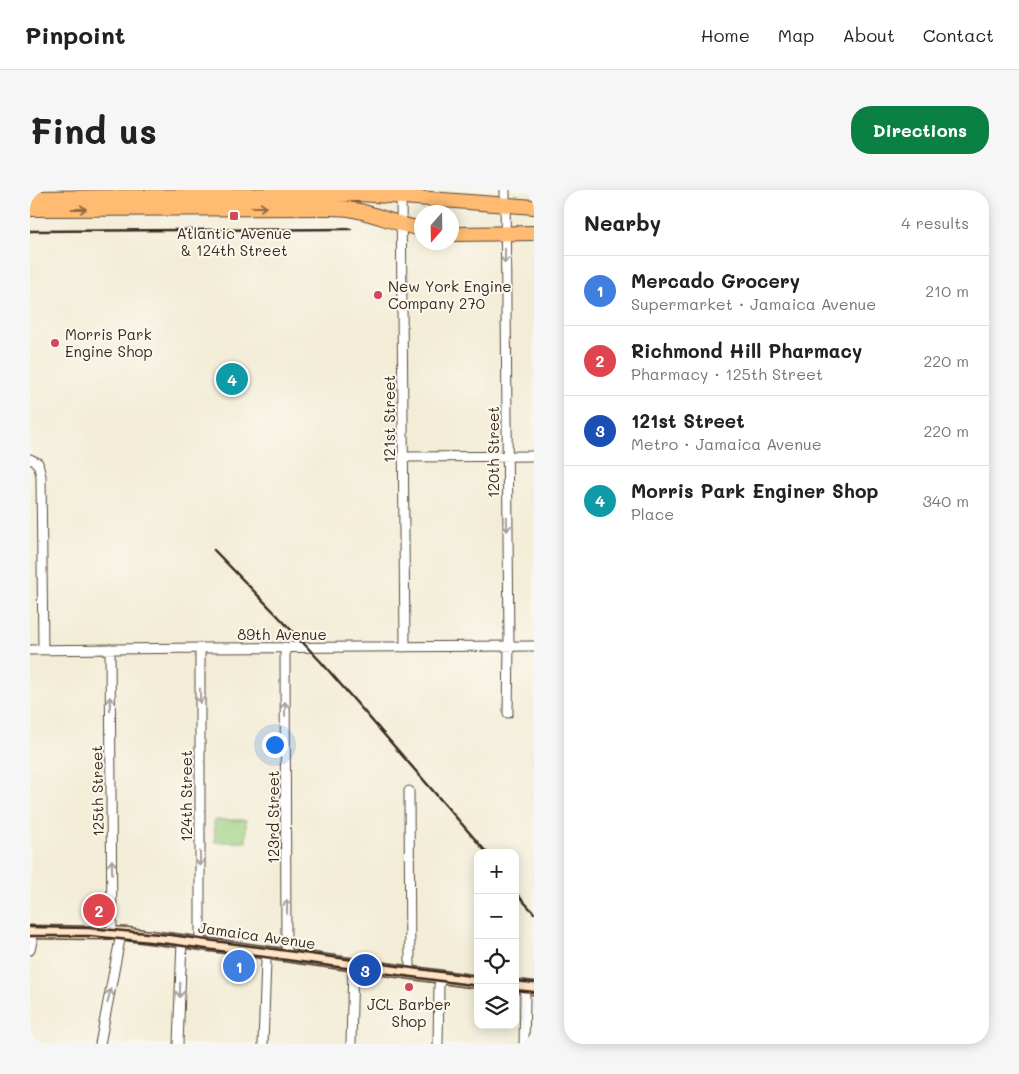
<!DOCTYPE html>
<html lang="en">
<head>
<meta charset="utf-8">
<style>
	:root { --surface:#fff; --page:#f6f6f6; --text:#222; --muted:#767676; --line:#e0e0e0; --accent:#0b8043 }
	body { margin:0; font-family:Mali,sans-serif; background:var(--page); color:var(--text) }
	.controls { position:absolute; right:15px; bottom:15px; display:grid; overflow:hidden; border-radius:10px; box-shadow:0 2px 12px #0003 }
	.controls button { width:45px; height:45px; display:grid; place-items:center; padding:0; border:0; border-bottom:1px solid var(--line); background:var(--surface); color:var(--text); font:25px sans-serif }
	.compass { position:absolute; left:384px; top:15px; width:45px; height:45px; border-radius:50%; background:var(--surface); box-shadow:0 2px 12px #0003; rotate:200deg }
	.you { position:absolute; left:244px; top:554px; width:18px; height:18px; margin:-12px; border:4px solid #fff; border-radius:50%; background:#1a73e8; box-shadow:0 0 0 8px #1a73e833 }
	.badge { display:grid; place-items:center; width:32px; height:32px; border-radius:50%; background:var(--accent); color:#fff; font-size:16px; font-weight:700 }
	.pin { position:absolute; translate:-50% -50%; border:2px solid #fff; box-shadow:0 1px 5px #0006 }
	.list { margin:0; padding:0; list-style:none }
	h2 { display:flex; justify-content:space-between; align-items:center; height:65px; margin:0; padding:0 20px; font-size:21px }
	h2 small { font-size:16px; font-weight:400; color:var(--muted) }
	.list li { display:grid; grid-template-columns:32px 1fr auto; gap:15px; align-items:center; box-sizing:border-box; height:70px; padding:0 20px; border-top:1px solid var(--line) }
	.list b { display:block; font-size:19px; white-space:nowrap }
	.list p { margin:0; font-size:16px; white-space:nowrap; color:var(--muted) }
	.list em { font-size:16px; font-style:normal; color:var(--muted) }
	.icon { flex:none; width:28px; height:28px; fill:none; stroke:currentColor; stroke-width:2; stroke-linecap:round; stroke-linejoin:round }
	.map { position:relative; flex:none; width:504px; height:854px; overflow:hidden; border-radius:20px }
	header { display:flex; align-items:center; gap:30px; box-sizing:border-box; height:70px; padding:0 25px; background:var(--surface); border-bottom:1px solid var(--line) }
	header strong { font-size:24px }
	nav { display:flex; gap:28px; margin-inline-start:auto; font-size:18px }
	.intro { display:flex; align-items:center; justify-content:space-between; box-sizing:border-box; height:120px; padding:0 30px }
	h1 { margin:0; font-size:35px }
	.button { padding:12px 22px; border-radius:20px; background:var(--accent); color:#fff; font-size:18px; font-weight:700 }
	main { display:flex; gap:30px; padding:0 30px }
	aside { flex:1; background:var(--surface); border-radius:20px; box-shadow:0 2px 12px #0003 }
	.map>svg:first-child { display:block }
	.green { fill:#9ad081; stroke:#6a7d50 }
	.lines { fill:none; stroke-linecap:round; stroke-linejoin:round }
	.street-casing { stroke:#57473a; stroke-width:11 }
	.secondary-casing { stroke:#57473a; stroke-width:15 }
	.primary-casing { stroke:#57473a; stroke-width:16 }
	.street { stroke:#fff; stroke-width:9 }
	.secondary { stroke:#ffe4c6; stroke-width:12 }
	.primary { stroke:#ffbb71; stroke-width:14 }
	.rail { stroke:#3b2a1e; stroke-width:2.5 }
	.oneway { stroke:#936b43 }
	.oneway2 { stroke:#a79f9a }
	.poi-dot { fill:#d1495b; stroke:#fbf7ec; stroke-width:2 }
	.labels { text-anchor:middle; dominant-baseline:central; stroke-width:4; stroke-linejoin:round; paint-order:stroke }
	.poi-label { font-size:15px; fill:#3b2a1e; stroke:#fbf7ec }
	.street-label { font-size:15px; fill:#3b2a1e; stroke:#fbf7ec }
</style>
</head>
<body>
<header>
<strong>Pinpoint</strong>
<nav><a>Home</a><a>Map</a><a>About</a><a>Contact</a></nav>
</header>
<div class="intro"><h1>Find us</h1><a class="button">Directions</a></div>
<main>
<div class="map">
<svg width="504" height="854" viewBox="0 0 504 854">
	<rect width="100%" height="100%" fill="#fbf7ec"/>
	<filter id="ink" filterUnits="userSpaceOnUse"><feTurbulence type="fractalNoise" baseFrequency=".02" numOctaves="2"/><feDisplacementMap in="SourceGraphic" scale="10" xChannelSelector="R" yChannelSelector="G"/><feConvolveMatrix kernelMatrix="1 2 1 2 8 2 1 2 1" color-interpolation-filters="sRGB"/></filter>
	<filter id="wash" filterUnits="userSpaceOnUse"><feTurbulence type="fractalNoise" baseFrequency=".0096" numOctaves="4" result="noise"/><feDisplacementMap in="SourceGraphic" scale="20" xChannelSelector="R" yChannelSelector="G"/><feGaussianBlur stdDeviation="1.12" result="paint"/><feColorMatrix in="noise" values="0 0 0 0 0 0 0 0 0 0 0 0 0 0 0 0 0 1.4 0 .05"/><feComposite in="paint" operator="in"/></filter>
	<g filter="url(#wash)">
		<rect width="100%" height="100%" fill="#f3edd7"/>
		<path class="green" d="M184,630H216V652H185Z"/>
	</g>
	<g filter="url(#ink)">
		<g class="lines">
			<g class="street-casing">
				<path id="street" d="M475,0L479,456L478,523
					M371,2L375,457
					M373,267L504,266
					M0,269L8,273L11,286L13,460
					M255,457L256,755L258,765
					M80,459L82,743
					M0,460L170,458L504,456
					M379,601L380,782
					M0,747L2,751L0,760
					M170,753V458
					M494,797L495,807L494,854
					M70,854L91,744
					M148,854L152,751
					M233,854L236,771L238,763
					M321,854L323,775
					M408,854L409,796L411,787"/>
			</g>
			<g class="secondary-casing">
				<path id="secondary" d="M0,742L77,743L97,744L189,756L448,792
					M485,796L504,798"/>
			</g>
			<g class="primary-casing">
				<path id="primary" d="M0,8L328,4L360,6L504,17
					M0,19L300,18C308,18 316,18 324,20C347,24 368,35 392,39
					M422,44L504,43"/>
			</g>
			<use href="#street" class="street"/>
			<use href="#secondary" class="secondary"/>
			<use href="#primary" class="primary"/>
			<path class="rail" d="M0,41L321,39
				M184,360L247,425L292,473L457,663
				M485,702L504,723
				M0,737L59,738L141,745L448,787
				M0,746H60L139,754L448,796
				M485,791L504,793
				M485,800L504,802"/>
		</g>
		<defs><path id="oneway-shaft" d="M-6 0H5M1.5-3L5.5 0L1.5 3" fill="none" stroke-width="1.6" stroke-linecap="round" stroke-linejoin="round" transform="scale(1.25)"/></defs>
		<g class="oneway">
			<use href="#oneway-shaft" transform="translate(229 17)"/>
			<use href="#oneway-shaft" transform="translate(49 19)"/>
		</g>
		<g class="oneway2">
			<use href="#oneway-shaft" transform="translate(475 66) rotate(90)"/>
			<use href="#oneway-shaft" transform="translate(477 334) rotate(89)"/>
			<use href="#oneway-shaft" transform="translate(170 506) rotate(90)"/>
			<use href="#oneway-shaft" transform="translate(80 514) rotate(-91)"/>
			<use href="#oneway-shaft" transform="translate(255 519) rotate(-90)"/>
			<use href="#oneway-shaft" transform="translate(170 669) rotate(90)"/>
			<use href="#oneway-shaft" transform="translate(82 677) rotate(-91)"/>
			<use href="#oneway-shaft" transform="translate(257 717) rotate(-90)"/>
			<use href="#oneway-shaft" transform="translate(150 800) rotate(92)"/>
			<use href="#oneway-shaft" transform="translate(79 806) rotate(-78)"/>
		</g>
	</g>
	<g class="poi-dot">
		<rect x="199" y="21" width="10" height="10" rx="2.5"/>
		<circle cx="348" cy="105" r="5"/>
		<circle cx="25" cy="153" r="5"/>
		<circle cx="379" cy="797" r="5"/>
	</g>
	<g class="labels">
		<g class="poi-label">
			<text x="204" y="43">Atlantic Avenue<tspan x="204" dy="17">&amp; 124th Street</tspan></text>
			<text x="358" y="96" text-anchor="start">New York Engine<tspan x="358" dy="17">Company 270</tspan></text>
			<text x="35" y="144" text-anchor="start">Morris Park<tspan x="35" dy="17">Engine Shop</tspan></text>
			<text x="379" y="814">JCL Barber<tspan x="379" dy="17">Shop</tspan></text>
		</g>
		<g class="street-label">
			<text transform="translate(359 229) rotate(-90)">121st Street</text>
			<text transform="translate(463 262) rotate(-90)">120th Street</text>
			<text x="252" y="444">89th Avenue</text>
			<text transform="translate(67 601) rotate(-91)">125th Street</text>
			<text transform="translate(156 606) rotate(-90)">124th Street</text>
			<text transform="translate(243 627) rotate(-90)">123rd Street</text>
			<text transform="translate(227 745) rotate(8)">Jamaica Avenue</text>
		</g>
	</g>
</svg>
<div class="controls">
<button>+</button>
<button>−</button>
<button><svg class="icon" aria-label="locate" viewBox="0 0 24 24"><circle cx="12" cy="12" r="6"/><path d="M12 2v4M12 18v4M2 12h4M18 12h4"/></svg></button>
<button><svg class="icon" aria-label="layers" viewBox="0 0 24 24"><path d="M12 4l9 5-9 5-9-5zM3 14l9 5 9-5"/></svg></button>
</div>
<svg class="compass" viewBox="-18 -18 36 36"><path d="M0-13l5 13h-10z" fill="#e53935"/><path d="M0 13l5-13h-10z" fill="#767676"/></svg>
<div class="you"></div>
<div class="pin badge" style="left:209px;top:776px;background:#3f7fe0">1</div>
<div class="pin badge" style="left:69px;top:720px;background:#e0444e">2</div>
<div class="pin badge" style="left:335px;top:780px;background:#1a4fb4">3</div>
<div class="pin badge" style="left:202px;top:189px;background:#0f9aa8">4</div>
</div>
<aside>
<h2>Nearby<small>4 results</small></h2>
<ul class="list">
<li><span class="badge" style="background:#3f7fe0">1</span><div><b>Mercado Grocery</b><p>Supermarket · Jamaica Avenue</p></div><em>210 m</em></li>
<li><span class="badge" style="background:#e0444e">2</span><div><b>Richmond Hill Pharmacy</b><p>Pharmacy · 125th Street</p></div><em>220 m</em></li>
<li><span class="badge" style="background:#1a4fb4">3</span><div><b>121st Street</b><p>Metro · Jamaica Avenue</p></div><em>220 m</em></li>
<li><span class="badge" style="background:#0f9aa8">4</span><div><b>Morris Park Enginer Shop</b><p>Place</p></div><em>340 m</em></li>
</ul>
</aside>
</main>
</body>
</html>
